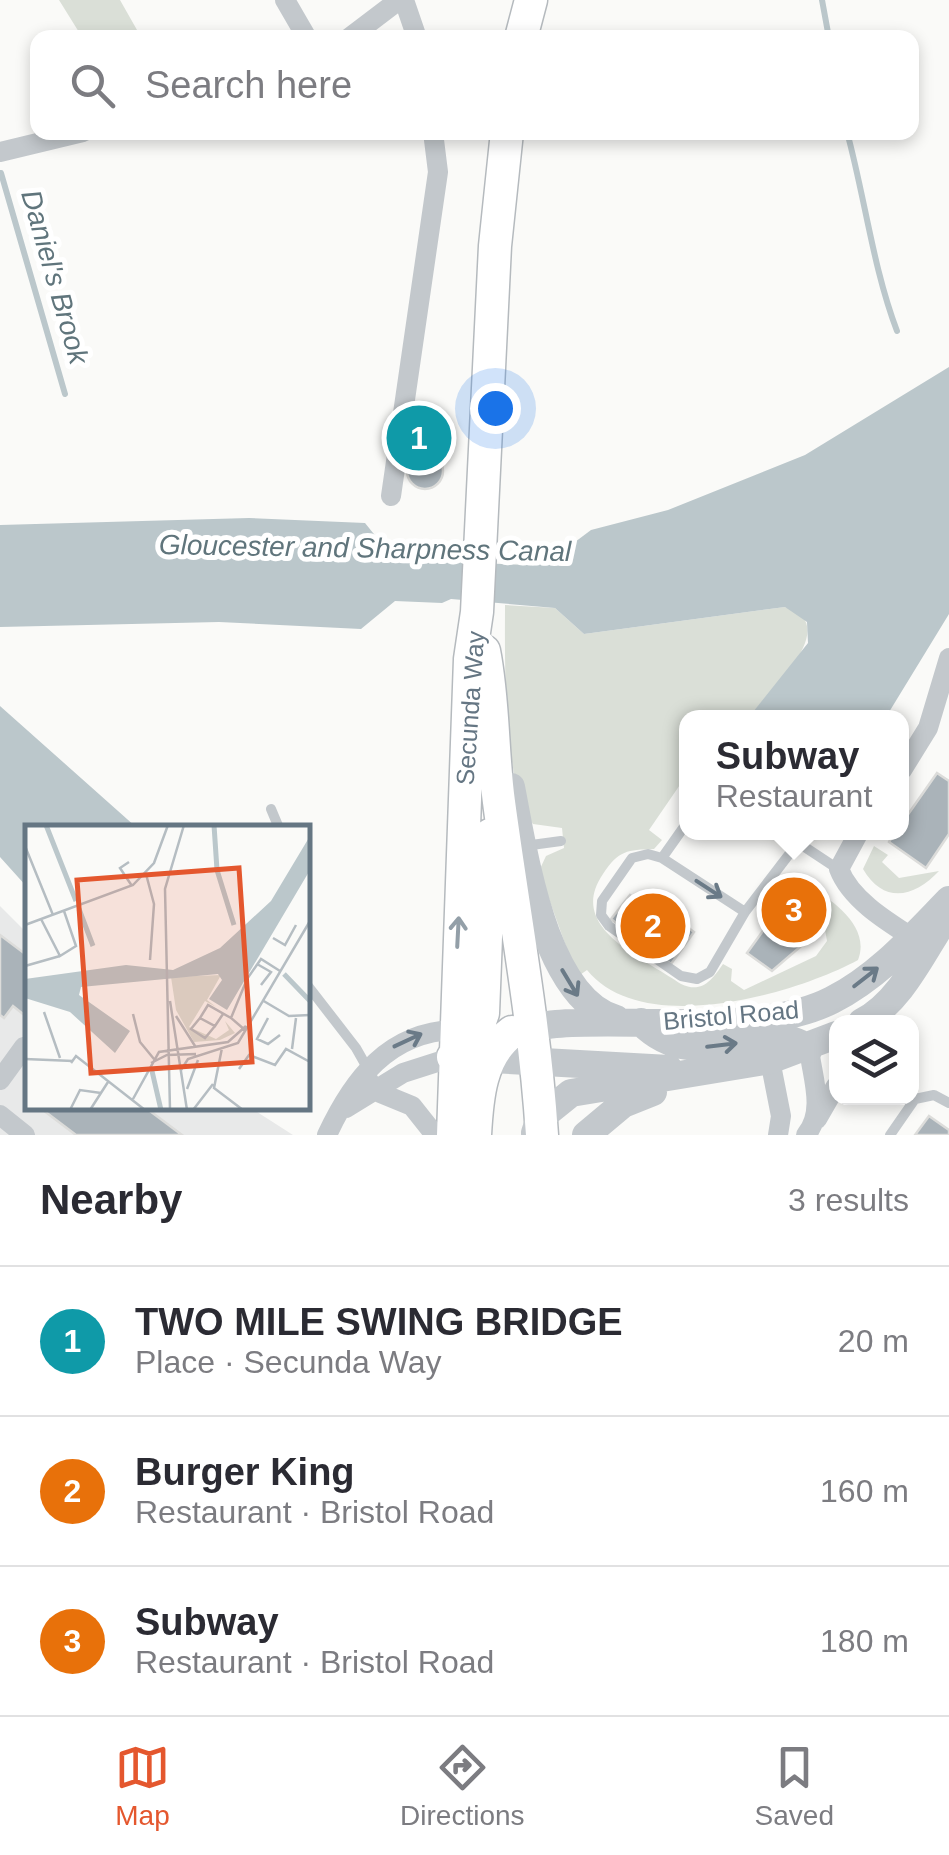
<!DOCTYPE html>
<html lang="en">
<head>
<meta charset="utf-8">
<style>
	:root { --surface:#fff; --page:#f2f2f3; --text:#2b2b33; --muted:#7c7c81; --line:#e1e1e2; --accent:#e4572e }
	body { margin:0; font-family:Arial,sans-serif; background:var(--page); color:var(--text) }
	.controls { position:absolute; right:30px; bottom:30px; display:grid; overflow:hidden; border-radius:20px; box-shadow:0 5px 15px #0003 }
	.controls button { width:90px; height:90px; display:grid; place-items:center; padding:0; border:0; border-bottom:2px solid var(--line); background:var(--surface); color:var(--text); font:50px sans-serif }
	.you { position:absolute; left:495px; top:408px; width:35px; height:35px; margin:-25px; border:8px solid #fff; border-radius:50%; background:#1a73e8; box-shadow:0 0 0 15px #1a73e833 }
	.badge { display:grid; place-items:center; width:65px; height:65px; border-radius:50%; background:var(--accent); color:#fff; font-size:32px; font-weight:700 }
	.pin { position:absolute; translate:-50% -50%; border:5px solid #fff; box-shadow:0 2px 10px #0006 }
	.popup { position:absolute; left:679px; top:710px; width:230px; height:130px; box-sizing:border-box; display:grid; place-content:center; border-radius:20px; background:var(--surface); filter:drop-shadow(0 2px 8px #0005); font-size:32px; white-space:nowrap; color:var(--muted) }
	.popup b { font-size:38px; color:var(--text) }
	.popup::after { content:''; position:absolute; left:50%; top:100%; margin-left:-20px; border:20px solid transparent; border-top-color:var(--surface) }
	.list { margin:0; padding:0; list-style:none }
	h2 { display:flex; justify-content:space-between; align-items:center; height:130px; margin:0; padding:0 40px; font-size:42px }
	h2 small { font-size:32px; font-weight:400; color:var(--muted) }
	.list li { display:grid; grid-template-columns:65px 1fr auto; gap:30px; align-items:center; box-sizing:border-box; height:150px; padding:0 40px; border-top:2px solid var(--line) }
	.list b { display:block; font-size:38px; white-space:nowrap }
	.list p { margin:0; font-size:32px; white-space:nowrap; color:var(--muted) }
	.list em { font-size:32px; font-style:normal; color:var(--muted) }
	.icon { flex:none; width:55px; height:55px; fill:none; stroke:currentColor; stroke-width:2; stroke-linecap:round; stroke-linejoin:round }
	.map { position:relative; flex:none; width:949px; height:1135px; overflow:hidden }
	.search { position:absolute; background:var(--surface); box-shadow:0 5px 15px #0003; left:30px; right:30px; top:30px; height:110px; display:flex; align-items:center; gap:25px; box-sizing:border-box; padding:0 35px; border-radius:20px; color:var(--muted); font-size:38px }
	.sheet { height:580px; background:var(--surface) }
	nav { display:flex; justify-content:space-around; align-items:center; box-sizing:border-box; height:140px; border-top:2px solid var(--line); background:var(--surface); font-size:28px; color:var(--muted) }
	nav a { display:grid; justify-items:center; gap:5px }
	nav .on { color:var(--accent) }
	.map>svg:first-child { display:block }
	.built { fill:#e8e9e9 }
	.green { fill:#dadfd7 }
	.water { fill:#bbc7cb }
	.lines { fill:none; stroke-linecap:round; stroke-linejoin:round }
	.stream { stroke:#bbc7cb; stroke-width:6 }
	.building { fill:#aab3b9; stroke:#dcdcda; stroke-width:2.5 }
	.primary-casing { stroke:#b5babe; stroke-width:35 }
	.service { stroke:#c3c8cc; stroke-width:10 }
	.minor { stroke:#c3c8cc; stroke-width:20 }
	.tertiary { stroke:#c3c8cc; stroke-width:28 }
	.primary { stroke:#fff; stroke-width:32 }
	.oneway { stroke:#6a7a87 }
	.oneway2 { stroke:#939fa8 }
	.labels { text-anchor:middle; dominant-baseline:central; stroke-width:10; stroke-linejoin:round; paint-order:stroke }
	.street-label { font-size:25px; fill:#657683; stroke:#fff }
	.water-label { font-size:28px; font-style:italic; fill:#60757c; stroke:#fff }
	.inset-river { fill:none; stroke:#bbc7cb; stroke-width:5 }
	.inset-road { fill:none; stroke:#b5bdc2; stroke-width:2.5 }
	.view { fill:#e4572e; fill-opacity:0.15; stroke:#e4572e; stroke-width:5 }
	.inset-edge { fill:none; stroke:#657683; stroke-width:5 }
</style>
</head>
<body>
<div class="map">
<svg width="949" height="1135" viewBox="0 0 949 1135">
	<rect width="100%" height="100%" fill="#fafaf8"/>
	<path class="built" d="M0,906L27,933L28,1108H251L293,1135H0Z"/>
	<path class="green" d="M59,0H120L141,37H82Z
		M505,605L555,608L584,634L785,607C845,624 768,694 749,717L686,718V776L649,830L662,840L654,849C627,850 619,850 603,874C566,928 642,957 681,984C702,994 712,980 723,964L732,969L731,981L744,990L816,956L827,941L820,901L801,887L808,886C833,900 871,927 858,960C793,995 642,1038 587,970L577,977L539,871L546,856L564,848L562,828L533,824C502,785 505,656 505,605Z
		M874,846L888,855L882,862L899,878L939,871C915,897 884,905 863,869Z"/>
	<path class="water" d="M949,367V614L886,717H749L808,643L807,622L785,607L584,634L555,608L451,599L442,603L395,601L361,629L219,622L0,627V525L249,518L365,523L386,549L393,551V560L529,565V557H555L591,530L668,510L805,455Z
		M0,706L136,827L28,828L27,887L0,857Z"/>
	<g class="lines">
		<path class="stream" d="M822,0L829,38
			M847,132C865,198 873,268 897,331
			M1,173L65,394"/>
	</g>
	<path class="building" d="M407 471a18 18 0 1 1 36 0a18 18 0 1 1-36 0Z
		M937,773L949,781V834L926,868L889,842L895,832H902V823Z
		M792,890L809,903L812,933L807,941L773,917Z
		M630,895L647,907L652,901L694,932L671,964L611,919Z
		M773,917L807,941L772,971L747,953Z
		M0,935L28,956V1018L13,1006L4,1018L0,1015Z
		M46,1108H146L182,1135H76L43,1110Z
		M929,1116L949,1130V1135H915Z"/>
	<g class="lines">
		<g class="primary-casing">
			<path id="primary" d="M521,38L531,0
				M484,651C494,701 492,752 499,802C514,914 535,1023 542,1135
				M453,1057L470,1050L483,1013L490,835
				M453,1135L470,659L477,612L495,246L507,132
				M475,1135C477,1098 480,1056 512,1032"/>
		</g>
		<path class="service" d="M271,809L279,828
			M686,824L662,858L745,912L797,844
			M782,832L838,869
			M524,846L561,841
			M662,858L648,854L632,858L602,901L601,915L609,926L681,976L697,979L710,972L745,912
			M308,986L356,1048L378,1087
			M890,1135L915,1099L934,1095L949,1103"/>
		<path class="minor" d="M285,0L307,38
			M404,0L417,38
			M349,38L399,0
			M0,152L83,132
			M391,496L438,172L433,132
			M902,770L928,728L949,658
			M859,832L839,869C852,903 895,926 924,945
			M770,1060L781,1116L778,1135
			M0,1080L24,1047
			M373,1090L412,1106L435,1135
			M346,1108L403,1073L453,1057
			M0,1115L25,1135
			M817,1119L836,1086
			M327,1135C353,1079 389,1032 454,1030
			M806,1135C826,1111 812,1076 809,1049"/>
		<path class="tertiary" d="M511,787C524,853 544,998 616,1019
			M641,1022C698,1080 758,1012 809,1049
			M862,1022C898,1004 920,958 941,925
			M511,1032C526,1030 541,1025 556,1024C637,1017 760,1037 832,1000C878,977 914,936 949,900
			M473,1058L669,1069
			M535,1133L540,1118L571,1093L770,1060L836,1035
			M586,1135L623,1104L653,1092"/>
		<use href="#primary" class="primary"/>
	</g>
	<defs><path id="oneway-shaft" d="M-6 0H5M1.5-3L5.5 0L1.5 3" fill="none" stroke-width="1.6" stroke-linecap="round" stroke-linejoin="round" transform="scale(2.5)"/></defs>
	<g class="oneway">
		<use href="#oneway-shaft" transform="translate(709 889) rotate(33)"/>
		<use href="#oneway-shaft" transform="translate(866 977) rotate(-38)"/>
		<use href="#oneway-shaft" transform="translate(570 983) rotate(59)"/>
		<use href="#oneway-shaft" transform="translate(408 1040) rotate(-25)"/>
		<use href="#oneway-shaft" transform="translate(722 1045) rotate(-7)"/>
	</g>
	<use class="oneway2" href="#oneway-shaft" transform="translate(458 932) rotate(-87)"/>
	<g class="labels">
		<g class="street-label">
			<text transform="translate(470 708) rotate(-86)">Secunda Way</text>
			<text transform="translate(731 1015) rotate(-5)">Bristol Road</text>
		</g>
		<g class="water-label">
			<text transform="translate(55 277) rotate(74)">Daniel's Brook</text>
			<text transform="translate(365 548) rotate(1)">Gloucester and Sharpness Canal</text>
		</g>
	</g>
	<g transform="translate(25 825)">
		<rect width="285" height="285" fill="#fafaf8"/>
		<path d="M196,150L182,175L191,182L180,176L164,202L191,214L204,205L200,196L210,208L195,215L169,217L151,185L146,152Z" fill="#dadfd7"/>
		<path d="M285,11V45L202,185L184,174L197,155L193,149L56,162L54,170L105,206L90,228L45,187L0,173V154L101,140L148,145L195,123L246,76Z" fill="#bbc7cb"/>
		<path class="inset-river" d="M21,0L51,76M189,0L192,45L209,100M54,84L68,121M259,149L285,176M127,246L136,285"/>
		<path class="inset-road" d="M0,21L28,90M104,37L95,43L107,61M121,49L129,79L125,135M16,94L35,131L51,121L39,86M0,100L108,60L129,38L143,0M248,113L260,120L271,100M232,139L246,147L236,160M0,141L35,131M237,175L264,191L285,190M145,176L162,285M19,187L35,233M108,189L115,217L129,234M198,189L190,201L175,193L183,180L206,193M151,191L170,221M175,193L166,204L180,213L190,201M243,193L232,214L243,219L255,210M220,205L206,193L222,154L236,134L255,146M197,223L189,263L218,285M267,224L271,193M0,234L48,236M46,238L51,231L120,285M126,238L142,230L171,229M214,244L224,230L250,240L261,224L285,237M156,245L163,234L213,218L285,96M162,264L173,235M108,274L134,227L203,217L221,201M45,285L55,265L76,268M65,285L83,257M145,285L140,64L159,0M168,285L188,259"/>
		<path class="view" d="M214,43L227,237L66,248L52,55Z"/>
		<rect width="285" height="285" class="inset-edge"/>
	</g>
</svg>
<div class="controls">
<button><svg class="icon" aria-label="layers" viewBox="0 0 24 24"><path d="M12 4l9 5-9 5-9-5zM3 14l9 5 9-5"/></svg></button>
</div>
<div class="you"></div>
<div class="pin badge" style="left:419px;top:438px;background:#0f9aa8">1</div>
<div class="pin badge" style="left:653px;top:926px;background:#e8710a">2</div>
<div class="pin badge" style="left:794px;top:910px;background:#e8710a">3</div>
<div class="popup"><b>Subway</b>Restaurant</div>
<div class="search"><svg class="icon" aria-label="search" viewBox="0 0 24 24"><circle cx="10" cy="10" r="6"/><path d="M15 15l6 6"/></svg>Search here</div>
</div>
<section class="sheet">
<h2>Nearby<small>3 results</small></h2>
<ul class="list">
<li><span class="badge" style="background:#0f9aa8">1</span><div><b>TWO MILE SWING BRIDGE</b><p>Place · Secunda Way</p></div><em>20 m</em></li>
<li><span class="badge" style="background:#e8710a">2</span><div><b>Burger King</b><p>Restaurant · Bristol Road</p></div><em>160 m</em></li>
<li><span class="badge" style="background:#e8710a">3</span><div><b>Subway</b><p>Restaurant · Bristol Road</p></div><em>180 m</em></li>
</ul>
</section>
<nav>
<a class="on"><svg class="icon" aria-label="map" viewBox="0 0 24 24"><path d="M3 6l6-2 6 2 6-2v14l-6 2-6-2-6 2zM9 4v14M15 6v14"/></svg>Map</a>
<a><svg class="icon" aria-label="directions" viewBox="0 0 24 24"><path d="M12 3l9 9-9 9-9-9zM9 14v-3h6M13 9l2 2-2 2"/></svg>Directions</a>
<a><svg class="icon" aria-label="saved" viewBox="0 0 24 24"><path d="M7 4h10v16l-5-4-5 4z"/></svg>Saved</a>
</nav>
</body>
</html>
